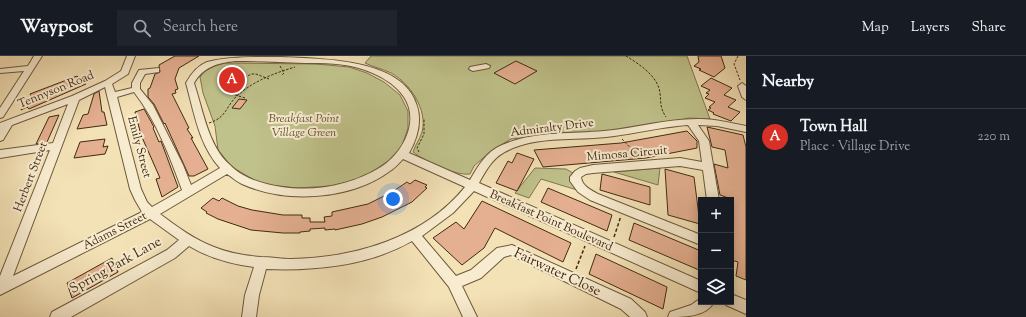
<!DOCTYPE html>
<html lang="en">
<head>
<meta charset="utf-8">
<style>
	:root { --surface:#171b24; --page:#20242c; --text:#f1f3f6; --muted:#9ea1a6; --line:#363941; --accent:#d93025 }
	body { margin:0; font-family:"Sorts Mill Goudy",serif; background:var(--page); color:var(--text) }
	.controls { position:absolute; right:12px; bottom:12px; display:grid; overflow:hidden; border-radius:0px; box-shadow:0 2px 10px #0003 }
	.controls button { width:36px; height:36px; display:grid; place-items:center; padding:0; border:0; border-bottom:1px solid var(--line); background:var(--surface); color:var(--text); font:20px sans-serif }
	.you { position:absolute; left:393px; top:143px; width:14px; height:14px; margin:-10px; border:3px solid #fff; border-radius:50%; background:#1a73e8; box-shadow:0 0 0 6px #1a73e833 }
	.badge { display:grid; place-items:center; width:26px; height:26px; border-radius:50%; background:var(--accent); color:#fff; font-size:13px; font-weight:700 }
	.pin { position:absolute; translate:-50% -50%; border:2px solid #fff; box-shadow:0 1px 4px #0006 }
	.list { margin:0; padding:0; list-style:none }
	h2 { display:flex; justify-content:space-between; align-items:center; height:52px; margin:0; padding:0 16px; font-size:17px }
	h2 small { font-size:13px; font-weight:400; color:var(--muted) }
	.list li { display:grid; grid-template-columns:26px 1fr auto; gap:12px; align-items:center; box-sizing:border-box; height:56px; padding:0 16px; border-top:1px solid var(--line) }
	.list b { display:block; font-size:15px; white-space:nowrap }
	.list p { margin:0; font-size:13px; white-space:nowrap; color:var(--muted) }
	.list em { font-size:13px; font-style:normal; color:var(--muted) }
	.icon { flex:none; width:22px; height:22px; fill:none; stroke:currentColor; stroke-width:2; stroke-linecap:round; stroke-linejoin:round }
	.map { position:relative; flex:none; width:746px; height:261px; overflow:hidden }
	header { display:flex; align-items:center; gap:24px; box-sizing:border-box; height:56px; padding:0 20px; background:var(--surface); border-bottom:1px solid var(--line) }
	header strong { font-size:19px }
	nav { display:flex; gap:22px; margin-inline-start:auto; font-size:14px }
	.search { width:280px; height:36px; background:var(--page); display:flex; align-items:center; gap:10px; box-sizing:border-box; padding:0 14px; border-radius:0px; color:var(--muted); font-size:15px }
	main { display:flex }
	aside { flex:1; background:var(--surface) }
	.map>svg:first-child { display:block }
	.green { fill:#c0c28b; stroke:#80764f }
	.building { fill:#e5b091; stroke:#402a13 }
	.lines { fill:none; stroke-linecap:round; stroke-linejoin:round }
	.minor-casing { stroke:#6d583c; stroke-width:2 }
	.path-far1 { stroke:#402a13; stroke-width:1; stroke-dasharray:2.5 1.5; stroke-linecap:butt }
	.path { stroke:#402a13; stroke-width:1.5; stroke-dasharray:3.5 2; stroke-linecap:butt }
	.minor { fill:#f8ecd0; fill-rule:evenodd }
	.labels { text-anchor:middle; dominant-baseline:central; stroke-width:4; stroke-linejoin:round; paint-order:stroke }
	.street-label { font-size:12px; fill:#402a13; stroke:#f8ecd0 }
	.park-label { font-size:12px; font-style:italic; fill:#605031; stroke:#f8ecd0 }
	.near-street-label { font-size:14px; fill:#402a13; stroke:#f8ecd0 }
</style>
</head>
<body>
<header>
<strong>Waypost</strong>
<div class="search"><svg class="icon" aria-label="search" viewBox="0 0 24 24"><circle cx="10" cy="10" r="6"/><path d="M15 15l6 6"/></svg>Search here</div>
<nav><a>Map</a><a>Layers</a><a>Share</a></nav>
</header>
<main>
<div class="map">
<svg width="746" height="261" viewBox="0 0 746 261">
	<rect width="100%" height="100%" fill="#f4e2b7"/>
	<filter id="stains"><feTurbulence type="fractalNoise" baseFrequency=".005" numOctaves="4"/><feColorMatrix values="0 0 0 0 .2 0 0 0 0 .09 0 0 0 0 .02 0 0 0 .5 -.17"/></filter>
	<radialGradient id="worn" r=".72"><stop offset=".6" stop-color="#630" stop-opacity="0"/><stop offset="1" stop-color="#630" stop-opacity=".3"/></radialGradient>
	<path class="green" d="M371,0H687L710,63L689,62L622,74L511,83L491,95L474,110L470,118C455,120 425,105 413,96C415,89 420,83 422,76C428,54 410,27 391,17C383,13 373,11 365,7Z
		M225,7L316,8L349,11L367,17L384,26L400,39L408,55V72L402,90L388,105L363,122L330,130L297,132L261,128L232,111L218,94L215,70L203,37L200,21C206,12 215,10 225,7Z
		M535,112L566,113L573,117V123L577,134L541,123L529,142L515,137Z
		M660,112L658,129L614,116Z"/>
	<path class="building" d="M175,0H199L179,12L175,23L178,33L175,34L176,37L172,38L189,72L187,73L193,82H191L208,113L194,120H189L165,67L164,68L154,48L148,41V33L150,32L155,18L160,16L159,9Z
		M698,0H721L725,12L714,21L699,14L701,13L694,10L699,6Z
		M516,5L537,15L515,28L494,17Z
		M228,15L243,22L233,28L218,21Z
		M77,20L86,28L29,53L27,51L21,54L25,44L32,41L30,38Z
		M711,22L732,32L724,39L736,44L728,51L740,56L731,65L713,58L714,57L708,54L711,52L709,51L715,46L705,42L709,38L706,37L710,34L701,30Z
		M99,35L102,56H104L107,69L77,73L83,59L88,58L94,38Z
		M239,43L247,44L240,53L232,52Z
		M144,53L154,71L153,72L159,86L161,85L178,131L162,141L156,123L160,122L141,79L135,56Z
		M59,59L47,86L36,88L49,61Z
		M707,71L743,79L746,91V224L736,220L738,206L731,204V143L720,139L714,108L728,112L725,94L712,91Z
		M687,75L697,85V92L646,102L543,111L534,94L621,87Z
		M105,83L103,91L108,90L105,98L74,102L80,86Z
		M517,97L534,103L517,135L496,127L508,105L512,107Z
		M665,113L694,121L700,168L668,159Z
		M602,118L650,131V149L600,134Z
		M415,124L427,129L425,131L427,132L412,146L382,161L362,168L335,174V173L325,174V172L310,173V175L300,176V177H283L251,174L218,163L206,157L207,156L201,152L213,142L219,145L222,142L238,150L252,154L283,159H302V162H310V166H325L324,161L332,160V156L368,148L392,136L407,126L410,128Z
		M548,132L612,159L607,175L541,146Z
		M482,145L571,187L563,206L495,172L484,192L462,209L433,182L456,166L464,173Z
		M634,167L701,195L699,214L629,184Z
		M596,198L667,231L663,253L589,218Z
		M112,202L118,216L72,242L67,227Z"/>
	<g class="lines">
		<g class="minor-casing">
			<path id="minor" d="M34,0H42L3,61L0,62V52L24,15L0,17V13L28,10Z
				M127,0H135L128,18L112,28L115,36L132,32V27L139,14L159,12V16L145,18L140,27V33L153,49L183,109L191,129L220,112C199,89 194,56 186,27C191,18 197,10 207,6C230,0 258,1 282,1C321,3 404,2 417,50C422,66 417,83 409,97L470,124C478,110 487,95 502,89C534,75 571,78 604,75C637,72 669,62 701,63C716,63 731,67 746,70V76L717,70L698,69L709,85L719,144H707L703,114L680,110L593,117L586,118L581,121C582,130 591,134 598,138L701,179V189L590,144L578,136L570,125V121L575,115L580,112L593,109L680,102L702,106L699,85L688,69C660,71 633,78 606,81C573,85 533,79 503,97C492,103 485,116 479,127L701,225V237L474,135L453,157L422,180L456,220L471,214L497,192L512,189L631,243L645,256L647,261H630L621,253L511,199L504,201L481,222L462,230L477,261H463L449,231L412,185C369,210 315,215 266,213L259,239L256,261H242L245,239L254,211C231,208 209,202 189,190L175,202L71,261H50L52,256L167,194L179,184L150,163L0,239V220L50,94L0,102V94L53,87L68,48L12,69L3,84L0,85V67L72,40L105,25L121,15ZM235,5C258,5 281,6 305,7C323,7 344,7 362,13C377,18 395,27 404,41C420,65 403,97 381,111C352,129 316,136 282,131C263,128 244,123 230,109C208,90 203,54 194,27C203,11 218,7 235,5ZM105,31L130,133L135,144L142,156L13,220L79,44ZM134,36C156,64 170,101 182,134L152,151L147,146L141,133L117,41ZM403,103L465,131C424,182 354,202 291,203C281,203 271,201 261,201C246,200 229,197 214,191C195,184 176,170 160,158L227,118C232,121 237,126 242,128C286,148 351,144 390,115C395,112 399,107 403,103Z
				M486,8L490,10L489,12L473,15L469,13L470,11Z
				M742,27L746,30V44L742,41L738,30Z
				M731,238L746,244V258L726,249L725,246H731Z
				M701,242V246H714C706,261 684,261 668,261L670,256L691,249Z"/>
		</g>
		<path class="path-far1" d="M626,0C639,8 658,20 660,37C661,47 660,52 666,61
			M738,0L734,8L740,24
			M280,10L284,17L282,19
			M245,42L226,36L227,33L251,18H256L269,23
			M209,67C228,61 225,50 239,38C256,24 275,17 295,11
			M622,83L639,101
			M419,96L417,92L424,78V62"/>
		<path class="path" d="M614,181L621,160
			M576,213L585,190"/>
		<use href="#minor" class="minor"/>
	</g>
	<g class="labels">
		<g class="street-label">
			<text transform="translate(56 34) rotate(-22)">Tennyson Road</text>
			<text transform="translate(552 72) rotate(-7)">Admiralty Drive</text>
			<text transform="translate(139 91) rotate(75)">Emily Street</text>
			<text transform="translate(627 98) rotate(-5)">Mimosa Circuit</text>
			<text transform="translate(31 121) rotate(-69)">Herbert Street</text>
			<text transform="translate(551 165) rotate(24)">Breakfast Point Boulevard</text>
			<text transform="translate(115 175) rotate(-27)">Adams Street</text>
		</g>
		<g class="park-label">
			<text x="304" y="63">Breakfast Point<tspan x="304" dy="14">Village Green</tspan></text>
		</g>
		<g class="near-street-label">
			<text transform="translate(116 210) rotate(-29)">Spring Park Lane</text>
			<text transform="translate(557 217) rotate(25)">Fairwater Close</text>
		</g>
	</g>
	<rect width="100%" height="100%" filter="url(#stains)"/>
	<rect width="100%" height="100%" fill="url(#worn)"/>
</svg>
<div class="controls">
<button>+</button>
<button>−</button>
<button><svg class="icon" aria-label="layers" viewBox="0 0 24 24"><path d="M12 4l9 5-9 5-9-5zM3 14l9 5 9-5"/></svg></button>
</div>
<div class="you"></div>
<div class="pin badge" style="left:232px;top:24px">A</div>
</div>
<aside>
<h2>Nearby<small></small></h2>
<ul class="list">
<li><span class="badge">A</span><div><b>Town Hall</b><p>Place · Village Drive</p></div><em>220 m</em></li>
</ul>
</aside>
</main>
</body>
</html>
